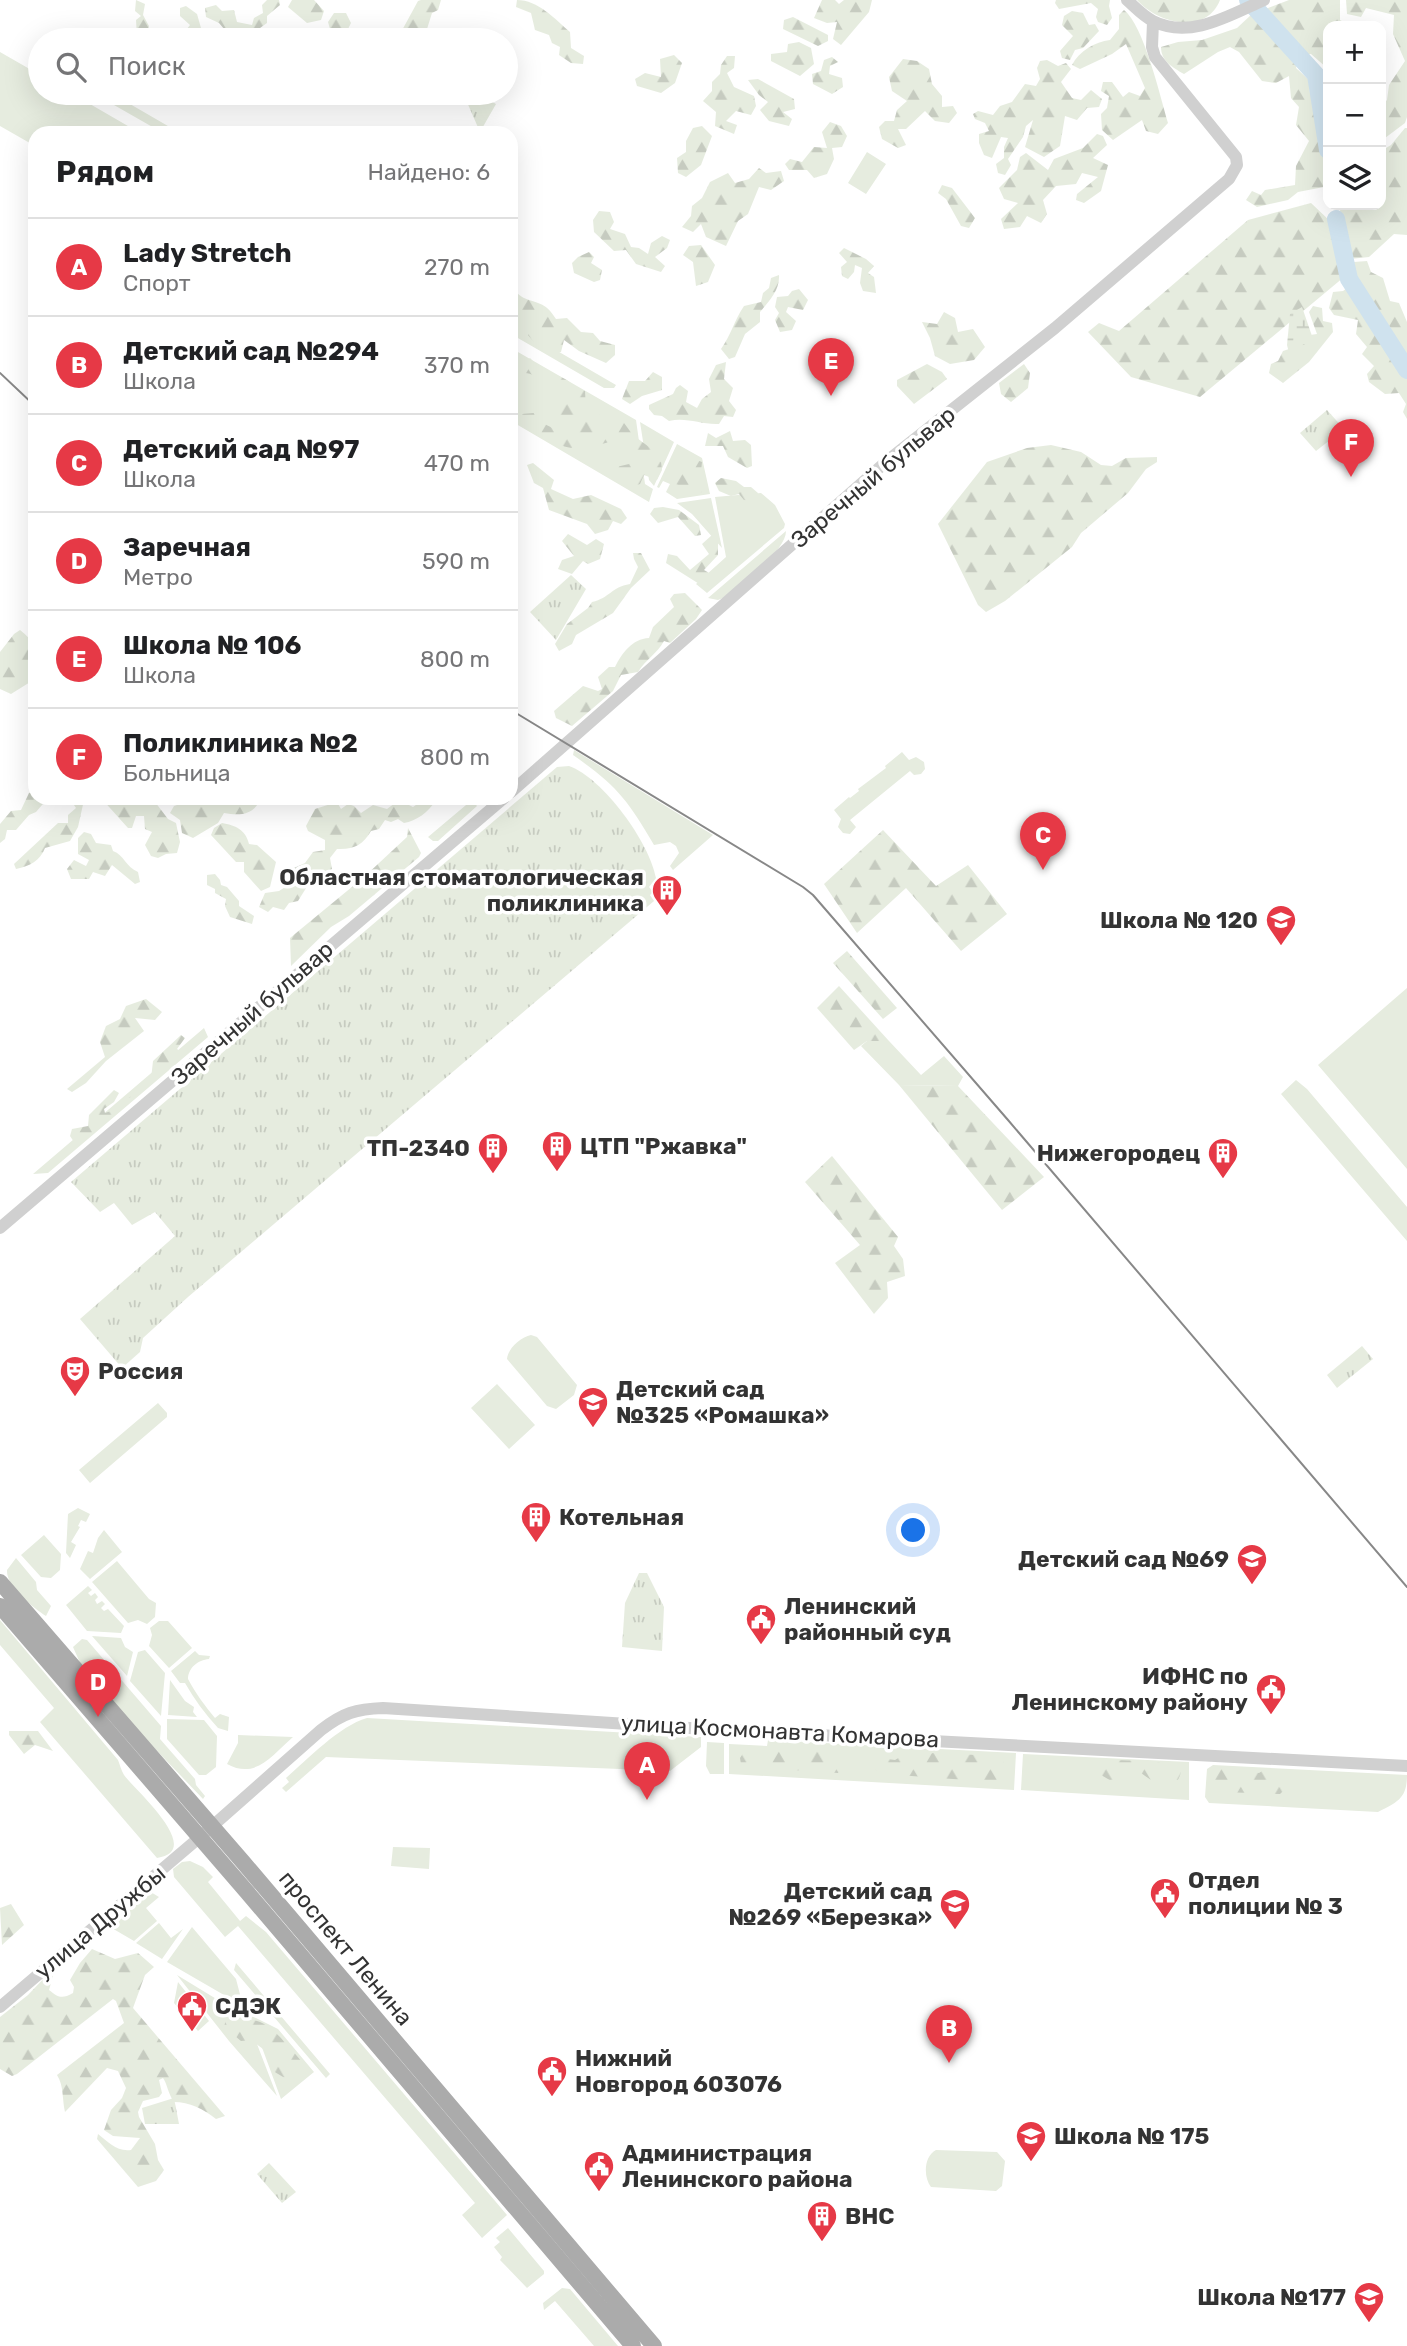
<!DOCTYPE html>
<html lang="ru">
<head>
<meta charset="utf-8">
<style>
	:root { --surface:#fff; --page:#f2f2f2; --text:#202124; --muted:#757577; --line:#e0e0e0; --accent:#e63946 }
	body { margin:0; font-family:Rubik,sans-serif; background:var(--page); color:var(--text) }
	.controls { position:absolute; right:21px; top:21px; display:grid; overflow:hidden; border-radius:14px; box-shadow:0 7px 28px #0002 }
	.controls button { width:63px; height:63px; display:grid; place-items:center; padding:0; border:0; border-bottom:2px solid var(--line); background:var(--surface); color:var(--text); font:35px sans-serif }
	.you { position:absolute; left:914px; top:1531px; width:24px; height:24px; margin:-18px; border:5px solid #fff; border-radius:50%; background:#1a73e8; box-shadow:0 0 0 10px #1a73e833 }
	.badge { display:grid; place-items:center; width:46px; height:46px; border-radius:50%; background:var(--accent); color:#fff; font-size:23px; font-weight:700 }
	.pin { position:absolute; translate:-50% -58px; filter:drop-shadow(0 2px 4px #0008) }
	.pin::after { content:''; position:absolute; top:37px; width:24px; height:21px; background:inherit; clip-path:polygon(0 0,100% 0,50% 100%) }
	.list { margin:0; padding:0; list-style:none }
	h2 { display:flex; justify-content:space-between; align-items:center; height:91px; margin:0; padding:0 28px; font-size:30px }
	h2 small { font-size:23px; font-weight:400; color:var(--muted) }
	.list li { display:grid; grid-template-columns:46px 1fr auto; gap:21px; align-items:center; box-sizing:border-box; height:98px; padding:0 28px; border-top:2px solid var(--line) }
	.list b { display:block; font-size:26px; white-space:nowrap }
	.list p { margin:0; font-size:23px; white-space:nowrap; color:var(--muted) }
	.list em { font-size:23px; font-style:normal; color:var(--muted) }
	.icon { flex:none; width:38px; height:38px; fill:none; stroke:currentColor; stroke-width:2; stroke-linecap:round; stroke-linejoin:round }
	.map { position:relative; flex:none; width:1407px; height:2346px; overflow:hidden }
	.search { position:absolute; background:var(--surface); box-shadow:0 7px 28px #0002; left:28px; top:28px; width:490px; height:77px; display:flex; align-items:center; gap:18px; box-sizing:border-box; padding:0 24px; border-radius:38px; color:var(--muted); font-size:26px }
	.panel { position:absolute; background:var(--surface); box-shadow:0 7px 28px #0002; left:28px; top:126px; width:490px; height:679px; border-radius:21px }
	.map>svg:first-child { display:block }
	.green { fill:#e6ecdf }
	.forest { fill:url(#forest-firs) }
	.wetland { fill:url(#wetland-marsh) }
	.park { fill:url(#park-tufts) }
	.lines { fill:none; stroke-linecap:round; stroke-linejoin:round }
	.river { stroke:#cfe2ee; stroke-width:18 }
	.minor { stroke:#d0d0d0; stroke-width:12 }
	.major { stroke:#ababab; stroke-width:16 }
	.tram { stroke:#888; stroke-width:2 }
	.labels { text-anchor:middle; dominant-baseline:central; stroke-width:7; stroke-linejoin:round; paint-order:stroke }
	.street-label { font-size:23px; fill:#333; stroke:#fff }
	.poi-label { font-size:23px; font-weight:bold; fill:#333; stroke:#fff; text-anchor:start }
</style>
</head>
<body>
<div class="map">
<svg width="1407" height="2346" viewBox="0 0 1407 2346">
	<defs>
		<pattern id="forest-firs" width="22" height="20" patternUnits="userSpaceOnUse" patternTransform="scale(1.75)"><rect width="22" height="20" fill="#e6ecdf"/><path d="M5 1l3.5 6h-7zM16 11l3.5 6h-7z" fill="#c6cbc0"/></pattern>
		<pattern id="wetland-marsh" width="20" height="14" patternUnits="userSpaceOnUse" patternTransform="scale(1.75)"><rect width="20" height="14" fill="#e6ecdf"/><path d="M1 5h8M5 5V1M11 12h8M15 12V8" fill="none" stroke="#c6cbc0"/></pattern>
		<pattern id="park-tufts" width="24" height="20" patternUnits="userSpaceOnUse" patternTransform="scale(1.75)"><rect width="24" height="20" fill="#e6ecdf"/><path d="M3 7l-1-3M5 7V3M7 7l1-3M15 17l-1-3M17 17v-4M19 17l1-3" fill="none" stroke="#c6cbc0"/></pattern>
	</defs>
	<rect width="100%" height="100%" fill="#fff"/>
	<path class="green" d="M0,52L40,75V93H71L140,133H35V146L0,126Z
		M93,93H111L180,133H163Z
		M867,152L886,164L866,194L848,183Z
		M511,324L616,385L614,388H604L511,334Z
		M511,348L636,420L645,484L653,489L649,502L511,421Z
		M640,422L674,442L654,486L649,480Z
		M677,444L702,458L710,494L677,499L666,492L670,484L663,481L659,488L657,487Z
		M761,493L775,505L785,524L784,528L707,593L696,584L726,557L715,497Z
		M711,498L722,548L692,514L677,503Z
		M786,531C786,552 739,584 723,598L718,600L708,598Z
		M574,750L713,835L673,870L670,866L679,853L676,846L670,842L654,845C627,799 617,786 573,755Z
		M902,752L909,760L916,757L924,762L925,769L921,774L914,775L910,771L850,820L856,827L850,834L843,833L838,827L841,819L834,810L849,797L850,798L859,791L858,789L886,768L885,766Z
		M472,800L477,806L438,841H433L428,837Z
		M1407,988V1169L1318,1065Z
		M204,1028L208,1037L48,1173L33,1174Z
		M867,1041H889L921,1075L944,1056L963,1077L958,1086L899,1085L861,1046Z
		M1296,1080L1307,1089L1407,1207V1241L1281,1094Z
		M531,1335L537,1337L577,1385L574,1395L556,1409L547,1406L507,1359C508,1348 521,1337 531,1335Z
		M497,1384L535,1425L509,1449L471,1408Z
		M158,1403L167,1413V1417L90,1483L79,1470Z
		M78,1508L90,1514L86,1522L81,1520L78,1526L80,1527L71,1542L76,1545L70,1558L66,1553L68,1514Z
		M104,1530L122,1552L90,1579L80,1569L88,1551L93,1553L98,1538Z
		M44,1535L61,1554L60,1570L51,1578L41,1577L21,1555Z
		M16,1558L36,1582L37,1590L51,1606L46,1616C34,1608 6,1587 7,1570Z
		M117,1561L149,1599L156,1603L155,1617L147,1624L138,1620L128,1623L92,1582Z
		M88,1586L92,1590L88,1593L91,1596L95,1593L98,1597L95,1600L97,1604L102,1601L105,1604L101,1608L104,1611L108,1609L124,1626L121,1633L87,1631L66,1605Z
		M0,1620L118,1760C120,1765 121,1770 124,1775C134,1789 206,1851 157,1858L40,1722L54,1708L0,1645Z
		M159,1621H168L192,1648L169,1668L149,1646L152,1635L150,1628Z
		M92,1636L121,1638L125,1647L133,1652L127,1676Z
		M82,1639L87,1640L161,1726L160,1739L195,1779L196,1785L205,1796L203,1799L140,1733L81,1665L73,1647Z
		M145,1650L165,1673L161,1716L130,1681L138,1652Z
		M195,1651L199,1655L210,1656L209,1659C198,1660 188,1668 188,1679C196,1694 205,1706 215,1718L220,1714L229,1717L228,1731L218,1728C205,1714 194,1699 185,1683H180L171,1671Z
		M170,1680L185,1701L194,1707L193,1712L197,1717L168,1715Z
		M367,1718L701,1737V1747L670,1771L326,1757L286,1792L282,1788L289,1782L286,1778C308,1759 339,1726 367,1718Z
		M167,1719L204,1720L217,1736L216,1767L206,1775H199L167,1739Z
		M238,1735L293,1737C272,1755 256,1780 227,1764L238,1743Z
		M768,1740L1016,1753L1014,1790L729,1774V1744L767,1746Z
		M707,1742L724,1743V1774H710L706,1766Z
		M1023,1754L1189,1762V1800L1021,1790Z
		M1213,1765L1407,1775C1407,1799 1397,1802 1378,1812L1209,1803L1205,1797L1207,1769Z
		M393,1847L430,1848L429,1869L391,1866Z
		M190,1861L203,1867L213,1877L208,1882L240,1921L246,1916L266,1932L507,2215L482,2238L462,2215L475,2203L238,1926L225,1937L174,1877L173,1869L182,1862Z
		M149,1891L159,1897L146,1908L157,1921L134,1941L110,1927L109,1924Z
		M159,1923L171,1938L183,1929L162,1959L136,1943Z
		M192,1927L236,1979L243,2006L167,1962Z
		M236,1963L330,2074L326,2078L234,1970Z
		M177,1975L218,2000L245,2013L277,2096L229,2041Z
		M178,1982L209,2021L198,2031L174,2003Z
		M250,2015L278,2029L314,2072L281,2099Z
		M936,2150L997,2152L1005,2161L1002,2186L996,2191L931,2187C923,2177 924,2156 936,2150Z
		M508,2228L544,2271V2274L527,2288L500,2260L502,2257L494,2247L500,2242L496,2238Z
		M562,2288L570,2289L618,2346H594L555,2301L544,2310L543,2303Z"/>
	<path class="forest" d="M136,0L145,4L143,15L149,26L148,31L158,36L165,30L172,36L169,40H153L137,36L136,20L141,16L135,11Z
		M267,0H279L280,5L267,16V23L260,28L261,37L257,40H228L230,36L219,23L206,17L205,8L216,5L222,11L234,10L237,22L252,25L254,18L263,13L262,5Z
		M292,0H314L324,11L321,20L307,23L288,7Z
		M421,0H441L438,10L432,13L427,29L415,40H402L400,34L418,1Z
		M517,0C538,0 555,19 570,32L571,48L584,56L583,64L571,63L559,55L560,47L552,43L549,35L535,30L531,13L516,7Z
		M822,0H835L839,4L844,0H872L869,12L841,45L833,39L837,22L827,23L814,18Z
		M1056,0H1110L1109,6L1112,18L1107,25L1098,22L1096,17L1098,9L1091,3L1059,9L1055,3Z
		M1137,0H1220C1206,36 1157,23 1137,0Z
		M1289,0H1340V20L1351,26H1328V90L1323,85L1327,68L1311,54L1302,55L1296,68L1309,80L1310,94L1326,93L1328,95V182L1324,187L1298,192L1288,200L1257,207L1246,200L1252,191L1261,195L1265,190L1295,185L1296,166L1309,141L1296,125L1299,107L1291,98L1289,76L1276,83L1262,81L1239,52L1230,47L1218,52L1184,74C1172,67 1161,61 1161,47L1178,42L1202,40L1237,28L1252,14Z
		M1346,0H1407V117L1405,123L1381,141V107L1387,100L1389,85L1405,61L1393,34L1394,15L1366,8L1361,17L1347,14Z
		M186,6L197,14L201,28L215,36L213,40H184L183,34L190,25L180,16V8Z
		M1124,10C1144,26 1160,96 1168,123L1158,134L1146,131L1142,120L1113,140L1102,130L1101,114L1107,108L1109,96L1101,91L1103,82H1112L1123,97L1129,92L1140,96L1145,88L1126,44L1112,54L1080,69L1072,65C1079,51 1095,42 1110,40L1119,29V15Z
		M1072,11L1083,13L1089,25L1095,24L1099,31L1083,48L1075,50L1070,60L1062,58L1060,51L1073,36L1062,25L1064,16Z
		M334,13H346L351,23L345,35L353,40H325L324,34L330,29L328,22Z
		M793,17L828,35V41L818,46L783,29L784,20Z
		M799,42L811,48L814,64L800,76L771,61V54L787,52L788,44Z
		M674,55L682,63L675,83L661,93L637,86L635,79L645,73L661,77L660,59Z
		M727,56H735L734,68L727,73L734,87L754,96L756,106L751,115L736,111L726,121L737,125L734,134L715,126L716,112L703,101L712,91V82L720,74L721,65Z
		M832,57L838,62L830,66L829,74L842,78L843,87L832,94L813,84L812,74L821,71L824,60Z
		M903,59L917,61L929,69L932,84L942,96V107L953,106L957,113L949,123L935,121L925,111L906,129H898L906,145L898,148L882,139L879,127L885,121H894L897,110L907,101L892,91L889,77Z
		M1047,60L1058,66L1066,63L1071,69L1061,82L1072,98L1081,100L1091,90L1102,99L1099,107L1087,108L1077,120L1065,116L1060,146L1044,157L1025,147L1033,120L1026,126L1023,137L1008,159L1011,165L1005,175L998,173L996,164L1004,158V147L1008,138L1001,137L992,158L984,155L979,143V134L989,131L985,123L975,119L973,114L978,111L993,115L1000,106L1012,102L1025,84L1036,86L1040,79L1037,68L1040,61Z
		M758,79L794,99L795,109L783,112L792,119L789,126L769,121L760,110L768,102L759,95L748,80Z
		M830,122L841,126L847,136L842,147L832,148L834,159L827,174L814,178L807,170H789L785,164L790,159L802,162L814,147L827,148L822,132Z
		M702,126L712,136L701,165L686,177L678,173L677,158L686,152V141L693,128Z
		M1405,128H1407V235L1394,234L1369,257L1350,259L1339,205H1381V151L1391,145Z
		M1097,134L1103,136L1107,145L1093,158L1108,165L1101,191L1084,203L1076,200L1077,194L1098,177L1082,173L1076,184L1056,186L1043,200L1047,214L1041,223L1027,216L1020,227L1004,229L1001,219L1018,203L1004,199L999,188L1017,170L1020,157L1026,153L1048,170L1054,159L1083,148Z
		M759,168L766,173L781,171L784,181L771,190L759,187L748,214L738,221L726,246L706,237L701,224L693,232L682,227L691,216L692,206L702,198L710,182L728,173L735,183L749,179Z
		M942,185L952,188L975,218L969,228L961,226L946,199L938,193Z
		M1311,203L1331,222L1344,277L1200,397L1131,377L1088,332L1099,323L1119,331L1248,220Z
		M599,211L610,212L614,222L610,229L625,234L631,247L639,248L648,254L651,243L662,236L670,240L667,248L655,257L665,266L661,272L636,264L626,250L614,251L594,232L593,220Z
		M701,245L715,265L708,282L696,286L693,262L683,255L689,246Z
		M844,248L866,259L874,266L868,273L874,277L876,293L863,291L860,283L862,268L855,265L854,272L848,279L842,276L841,267L847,262L839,253Z
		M589,252L594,257L591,263L602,270L600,280L594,282L574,273L572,263L578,257Z
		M1367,261L1371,272L1383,278L1390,301L1399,303L1407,322V419L1403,412L1406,404L1399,393L1385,394L1369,382L1367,374L1374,366L1362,354L1367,347L1356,334L1358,320L1334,315L1329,308L1333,292L1343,291L1355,282L1354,262Z
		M779,275C780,290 769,301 760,312V322L745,334L735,357L729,359L721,349C731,335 734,321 744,306L761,302L763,293L769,288L771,278Z
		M511,286C515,290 519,296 524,298C541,305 545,302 556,319L567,318L581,332L593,333L600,341L615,345V355L606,363L579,351L564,340L561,352L555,353L534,342L527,334L517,331L511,324Z
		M799,289L808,300L803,310L788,307L786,312L796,321L792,330L780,332L775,320L779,313L775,307L777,297L788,296L792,291Z
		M1313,306L1322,308L1323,321L1332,323L1333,332L1309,362L1283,383L1269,373L1271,364L1278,361L1283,351L1298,346L1303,336L1317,334L1309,312Z
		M944,312L955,318L958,332L973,329L985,347L974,360L950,364L935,356L930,338L922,322L937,324Z
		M530,358C539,369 553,373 565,379C572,383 576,389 585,391C586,406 586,411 572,418L569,426L555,418C554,412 556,406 555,400C555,386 537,374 525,373L523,364Z
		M726,362L724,379L733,388L729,401L736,410L733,417L724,416L719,424C701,425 687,417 669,421L662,416L654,415L649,409V405L673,394L676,388L680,385L688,391L686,402L697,408L702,399L711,392L709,379L716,365Z
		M927,364L942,372L947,379L914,404L897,386V380Z
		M1024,364L1030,373L1028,388L1011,402L1001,394L999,383Z
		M653,372L662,377V390L642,396L630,404L622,399L629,381H645Z
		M534,413C542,429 562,427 574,442L572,448C556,446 557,440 545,435C535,430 527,426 518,420L521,414Z
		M590,413L605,416L611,422L621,419L633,435L653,450V459L661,462L662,470L657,480L644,475L640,484L633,487L613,477L612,468L629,464L630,455L614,449L609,442L602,444L574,431L578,422Z
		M730,431L733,441L745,440L751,445L752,466L747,468L728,457L723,446H705L708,433L716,438Z
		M1051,445L1081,452L1101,465L1112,466L1126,458L1157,457V462L1146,469L1128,493L1081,533L1072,547L1005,601L986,612L978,605L938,524L987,462L1027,448Z
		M694,459L702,462L701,471L696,478L702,481V492L692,494L686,487L675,484V474L684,470Z
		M533,463L554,480L551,489L573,499L591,495L621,509L627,518L621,524L613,521L608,530L595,534L587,524L549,510L543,488L534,483L527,465Z
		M721,478L736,481L744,487H751L758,493L756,501L744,500L739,494L731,496L719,491L715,483Z
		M663,507L679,510L699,525L701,535L695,536L678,517L658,523L650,514L654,508Z
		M568,534L587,545L596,539L604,544L600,559L588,564L583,561L572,574L558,569L562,560L574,556L562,541Z
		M712,535L718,537V555L704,570L711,574V584L704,587L666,563L668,554L677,556L690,570L709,554L702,544Z
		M633,553H641L650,570L631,588L613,613L576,635L572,644L559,651L555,644L567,624L588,608L592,602C610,598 611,587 630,584L638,567L634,559Z
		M685,593L702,610L696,619L670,643L664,641C657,654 646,659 638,672L621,675L613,691L572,726L556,718L554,711L583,686L598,691L602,689L598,677L609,667H615C622,653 632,639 649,638L653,627L674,607L670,599L674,594Z
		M20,630C40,645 35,656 35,679L11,694L0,689V652L14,634Z
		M35,791V798H48L36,812L29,815L16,830H7L5,839L0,843V824L11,811L21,810L29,793Z
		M77,798L84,800L78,827L70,841L45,848C40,861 30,866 16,869L14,864L58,823H68V815L76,808L72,802Z
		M101,798H124L125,802L135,804L138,798H152L168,819L176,823L180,842L177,853L166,854L158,858L151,856L145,845L152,832L145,829L144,816H136L132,828H128Z
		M190,798H261C254,815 241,816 224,813L218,823L193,838L182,833L180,820L170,813L174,806L189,801Z
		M426,798H432L435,801C429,812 416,821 404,823L398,819L391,822L385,820L379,829L371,831C363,845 353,850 337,849L330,858L332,869L317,882L308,885L298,901L289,903L284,910L273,907L268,912L259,907L265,893L279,891L290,884L294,868L305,863L313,852L325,850V840L308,831L306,826L315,809L337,802L341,809L348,804L354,806L361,813L373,805L387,809L399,800L413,807Z
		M222,823C235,825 246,830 249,844L257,845L276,862L270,887L261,891L244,872V862H236L211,835L214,828Z
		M408,828L421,853L419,857L349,916L331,927L291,966L290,938L364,877L407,837Z
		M883,830L936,886L968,865L1007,914L961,951L906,888L857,933L824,884Z
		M84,832L91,834L96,843L111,845L113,851C124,855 126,867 138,872L140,882L135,884L112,865L105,876L93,872L89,879H71L67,869L74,860L86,866L89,860L78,854V838Z
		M215,874L220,880L221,885L227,887L239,901V906L254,916L252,924L230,917L225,906L226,899L215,893V889L207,885V875Z
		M847,951L897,1008L883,1019L833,963Z
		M839,986L889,1041H867L854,1050L817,1008Z
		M146,999L162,1012L155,1020L135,1018L144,1031L106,1061L86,1083L72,1092L67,1089L105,1057L100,1042L106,1026L120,1019L126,1006Z
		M181,1035L185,1038L177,1049L180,1051L188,1046L192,1048L187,1053L88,1138L76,1145L70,1136L72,1129L88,1126L89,1115L114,1090L119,1093L114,1102L104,1109L105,1113L114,1110L117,1104C130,1100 140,1087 151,1079L153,1061Z
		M899,1085L958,1086L1044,1177L1002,1210Z
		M832,1156L898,1237L894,1246L903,1259L905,1276L887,1282L888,1298L874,1314L835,1263L860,1245L805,1182Z
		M9,1731H38L53,1751L35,1745L24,1754L9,1735Z
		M787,1747L842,1752L846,1759L843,1768L838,1773L747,1767L741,1764L740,1758L746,1749Z
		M902,1747L928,1753L1002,1756C1005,1765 1005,1772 1001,1782H994L884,1774L876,1770L875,1764L880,1758L895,1760L900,1757L894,1748Z
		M1104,1760C1122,1761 1170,1758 1181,1772C1174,1798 1155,1783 1141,1773L1113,1782L1096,1772L1098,1763Z
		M1219,1768H1228L1259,1773C1269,1766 1280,1769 1288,1777L1285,1789L1280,1794L1222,1792L1214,1780Z
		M11,1904L24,1925L2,1945L0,1908Z
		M92,1949L115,1959L138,1953L154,1967L145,1975L133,2008L225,2116L216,2119C204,2109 189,2102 174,2102C168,2094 167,2083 163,2078L159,2080L162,2093L159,2097L143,2101L138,2112L139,2117L155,2144L158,2160L164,2170L156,2181L138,2187L97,2139L98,2134C108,2142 117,2152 131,2150L140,2138L113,2136L104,2130L111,2110L122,2098L126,2088L118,2071L107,2068L65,2112C62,2099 64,2086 57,2075L124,2023L116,2001L113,1999L17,2074L12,2076L0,2069V2017L28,1995L48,1974L53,1976L49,1990C59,1998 62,1999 73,1993L74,1987L70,1980L80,1963Z
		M233,2013C242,2020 255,2018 266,2025C283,2037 296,2056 310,2071L295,2084L273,2071L267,2052L251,2040L241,2041L224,2027L227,2015Z"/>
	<path class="wetland" d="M1302,307L1313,339L1289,353L1287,345L1290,314Z"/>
	<path class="park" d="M463,93H476L496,104L480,132Z
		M1327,410L1344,429L1316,451L1300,433Z
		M571,575L586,589L556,640L530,612Z
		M569,766C603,778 650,843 656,878L649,887L653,892L650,895L654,901L188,1297L143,1338L140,1352L122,1368L80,1319L175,1236L155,1212L132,1225L114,1203L100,1212L71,1182L557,767Z
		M1362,1346L1373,1359L1337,1388L1327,1375Z
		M639,1573H647L664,1607L662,1651L622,1647L625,1603Z
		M174,2098L179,2124H145L142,2108Z
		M269,2163L296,2192L282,2203L257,2174Z"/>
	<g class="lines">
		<path class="river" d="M1248,0L1316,75L1328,150
			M1336,219L1349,279L1407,370"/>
		<path class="minor" d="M1127,0C1135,7 1143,16 1153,21C1190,40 1230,15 1264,0
			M511,792L887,461L1055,328L1229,179L1237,165L1236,157L1155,57L1152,47L1153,22
			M0,1228L504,798
			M0,2007L200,1837L321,1730C343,1713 356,1709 383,1708L705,1729L1407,1766"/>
		<path class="major" d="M0,1582L243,1862L654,2346
			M0,1606L247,1892L633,2346"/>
		<path class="tram" d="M0,373L35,406
			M511,710L803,887L813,895L1008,1120L1407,1587"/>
	</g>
	<defs>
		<g id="building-pin" transform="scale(1.575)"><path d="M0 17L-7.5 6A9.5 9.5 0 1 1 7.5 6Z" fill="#e63946" stroke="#fff"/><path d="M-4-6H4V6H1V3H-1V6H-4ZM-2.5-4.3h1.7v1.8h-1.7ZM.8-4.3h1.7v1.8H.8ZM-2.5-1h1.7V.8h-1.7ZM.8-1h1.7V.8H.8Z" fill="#fff"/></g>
		<g id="school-pin" transform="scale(1.575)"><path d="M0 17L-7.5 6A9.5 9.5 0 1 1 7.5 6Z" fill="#e63946" stroke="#fff"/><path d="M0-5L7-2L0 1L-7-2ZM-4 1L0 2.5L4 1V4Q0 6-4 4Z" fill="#fff"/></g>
		<g id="theatre-pin" transform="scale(1.575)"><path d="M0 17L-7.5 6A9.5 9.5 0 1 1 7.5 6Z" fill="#e63946" stroke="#fff"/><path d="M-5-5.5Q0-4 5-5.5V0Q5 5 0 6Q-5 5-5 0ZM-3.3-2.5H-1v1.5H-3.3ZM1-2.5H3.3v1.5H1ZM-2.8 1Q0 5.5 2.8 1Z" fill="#fff"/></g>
		<g id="civic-pin" transform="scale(1.575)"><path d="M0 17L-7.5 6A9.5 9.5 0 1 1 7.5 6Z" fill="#e63946" stroke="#fff"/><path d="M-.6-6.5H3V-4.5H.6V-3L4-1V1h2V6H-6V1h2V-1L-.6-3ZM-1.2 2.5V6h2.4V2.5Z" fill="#fff"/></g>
	</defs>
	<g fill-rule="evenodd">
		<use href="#building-pin" x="667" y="890"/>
		<use href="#school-pin" x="1281" y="920"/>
		<use href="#building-pin" x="557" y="1146"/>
		<use href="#building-pin" x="493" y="1148"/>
		<use href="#building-pin" x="1223" y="1153"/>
		<use href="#theatre-pin" x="75" y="1371"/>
		<use href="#school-pin" x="593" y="1402"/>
		<use href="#building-pin" x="536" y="1517"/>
		<use href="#school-pin" x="1252" y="1559"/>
		<use href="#civic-pin" x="761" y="1619"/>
		<use href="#civic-pin" x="1271" y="1689"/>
		<use href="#civic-pin" x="1165" y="1893"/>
		<use href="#school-pin" x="955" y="1904"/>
		<use href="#civic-pin" x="192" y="2006"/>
		<use href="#civic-pin" x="552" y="2071"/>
		<use href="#school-pin" x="1031" y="2136"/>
		<use href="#civic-pin" x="599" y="2166"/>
		<use href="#building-pin" x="822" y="2216"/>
		<use href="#school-pin" x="1369" y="2297"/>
	</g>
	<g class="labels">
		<g class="street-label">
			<text transform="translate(873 477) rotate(-40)">Заречный бульвар</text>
			<text transform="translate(252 1013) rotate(-41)">Заречный бульвар</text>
			<text transform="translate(780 1731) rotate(3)">улица Космонавта Комарова</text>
			<text transform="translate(100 1922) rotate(-40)">улица Дружбы</text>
			<text transform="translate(346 1948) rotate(50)">проспект Ленина</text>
		</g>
		<g class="poi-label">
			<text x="644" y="877" text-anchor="end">Областная стоматологическая<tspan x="644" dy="26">поликлиника</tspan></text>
			<text x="1258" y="920" text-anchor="end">Школа № 120</text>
			<text x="580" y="1146">ЦТП "Ржавка"</text>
			<text x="470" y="1148" text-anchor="end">ТП-2340</text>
			<text x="1200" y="1153" text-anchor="end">Нижегородец</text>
			<text x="98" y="1371">Россия</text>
			<text x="616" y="1389">Детский сад<tspan x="616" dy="26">№325 «Ромашка»</tspan></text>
			<text x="559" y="1517">Котельная</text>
			<text x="1229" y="1559" text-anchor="end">Детский сад №69</text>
			<text x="784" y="1606">Ленинский<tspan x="784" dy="26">районный суд</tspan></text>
			<text x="1248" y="1676" text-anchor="end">ИФНС по<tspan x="1248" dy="26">Ленинскому району</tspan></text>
			<text x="1188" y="1880">Отдел<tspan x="1188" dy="26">полиции № 3</tspan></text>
			<text x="932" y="1891" text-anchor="end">Детский сад<tspan x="932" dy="26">№269 «Березка»</tspan></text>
			<text x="215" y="2006">СДЭК</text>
			<text x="575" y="2058">Нижний<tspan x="575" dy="26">Новгород 603076</tspan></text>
			<text x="1054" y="2136">Школа № 175</text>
			<text x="622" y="2153">Администрация<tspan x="622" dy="26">Ленинского района</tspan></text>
			<text x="845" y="2216">ВНС</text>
			<text x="1346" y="2297" text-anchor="end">Школа №177</text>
		</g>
	</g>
</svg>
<div class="controls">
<button>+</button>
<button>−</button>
<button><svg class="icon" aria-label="layers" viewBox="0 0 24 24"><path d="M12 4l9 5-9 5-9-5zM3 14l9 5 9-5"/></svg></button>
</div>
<div class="you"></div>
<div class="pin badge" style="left:647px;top:1800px">A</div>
<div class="pin badge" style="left:949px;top:2063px">B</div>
<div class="pin badge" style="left:1043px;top:870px">C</div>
<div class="pin badge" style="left:98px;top:1717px">D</div>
<div class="pin badge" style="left:831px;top:396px">E</div>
<div class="pin badge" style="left:1351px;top:477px">F</div>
<div class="search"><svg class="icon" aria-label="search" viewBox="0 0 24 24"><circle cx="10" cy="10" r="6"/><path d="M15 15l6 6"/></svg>Поиск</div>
<section class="panel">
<h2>Рядом<small>Найдено: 6</small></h2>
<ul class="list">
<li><span class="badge">A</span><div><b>Lady Stretch</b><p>Спорт</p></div><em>270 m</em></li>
<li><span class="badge">B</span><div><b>Детский сад №294</b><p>Школа</p></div><em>370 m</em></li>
<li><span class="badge">C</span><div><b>Детский сад №97</b><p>Школа</p></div><em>470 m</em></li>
<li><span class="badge">D</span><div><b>Заречная</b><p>Метро</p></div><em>590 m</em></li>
<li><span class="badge">E</span><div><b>Школа № 106</b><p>Школа</p></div><em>800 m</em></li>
<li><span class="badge">F</span><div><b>Поликлиника №2</b><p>Больница</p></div><em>800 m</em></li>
</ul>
</section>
</div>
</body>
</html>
